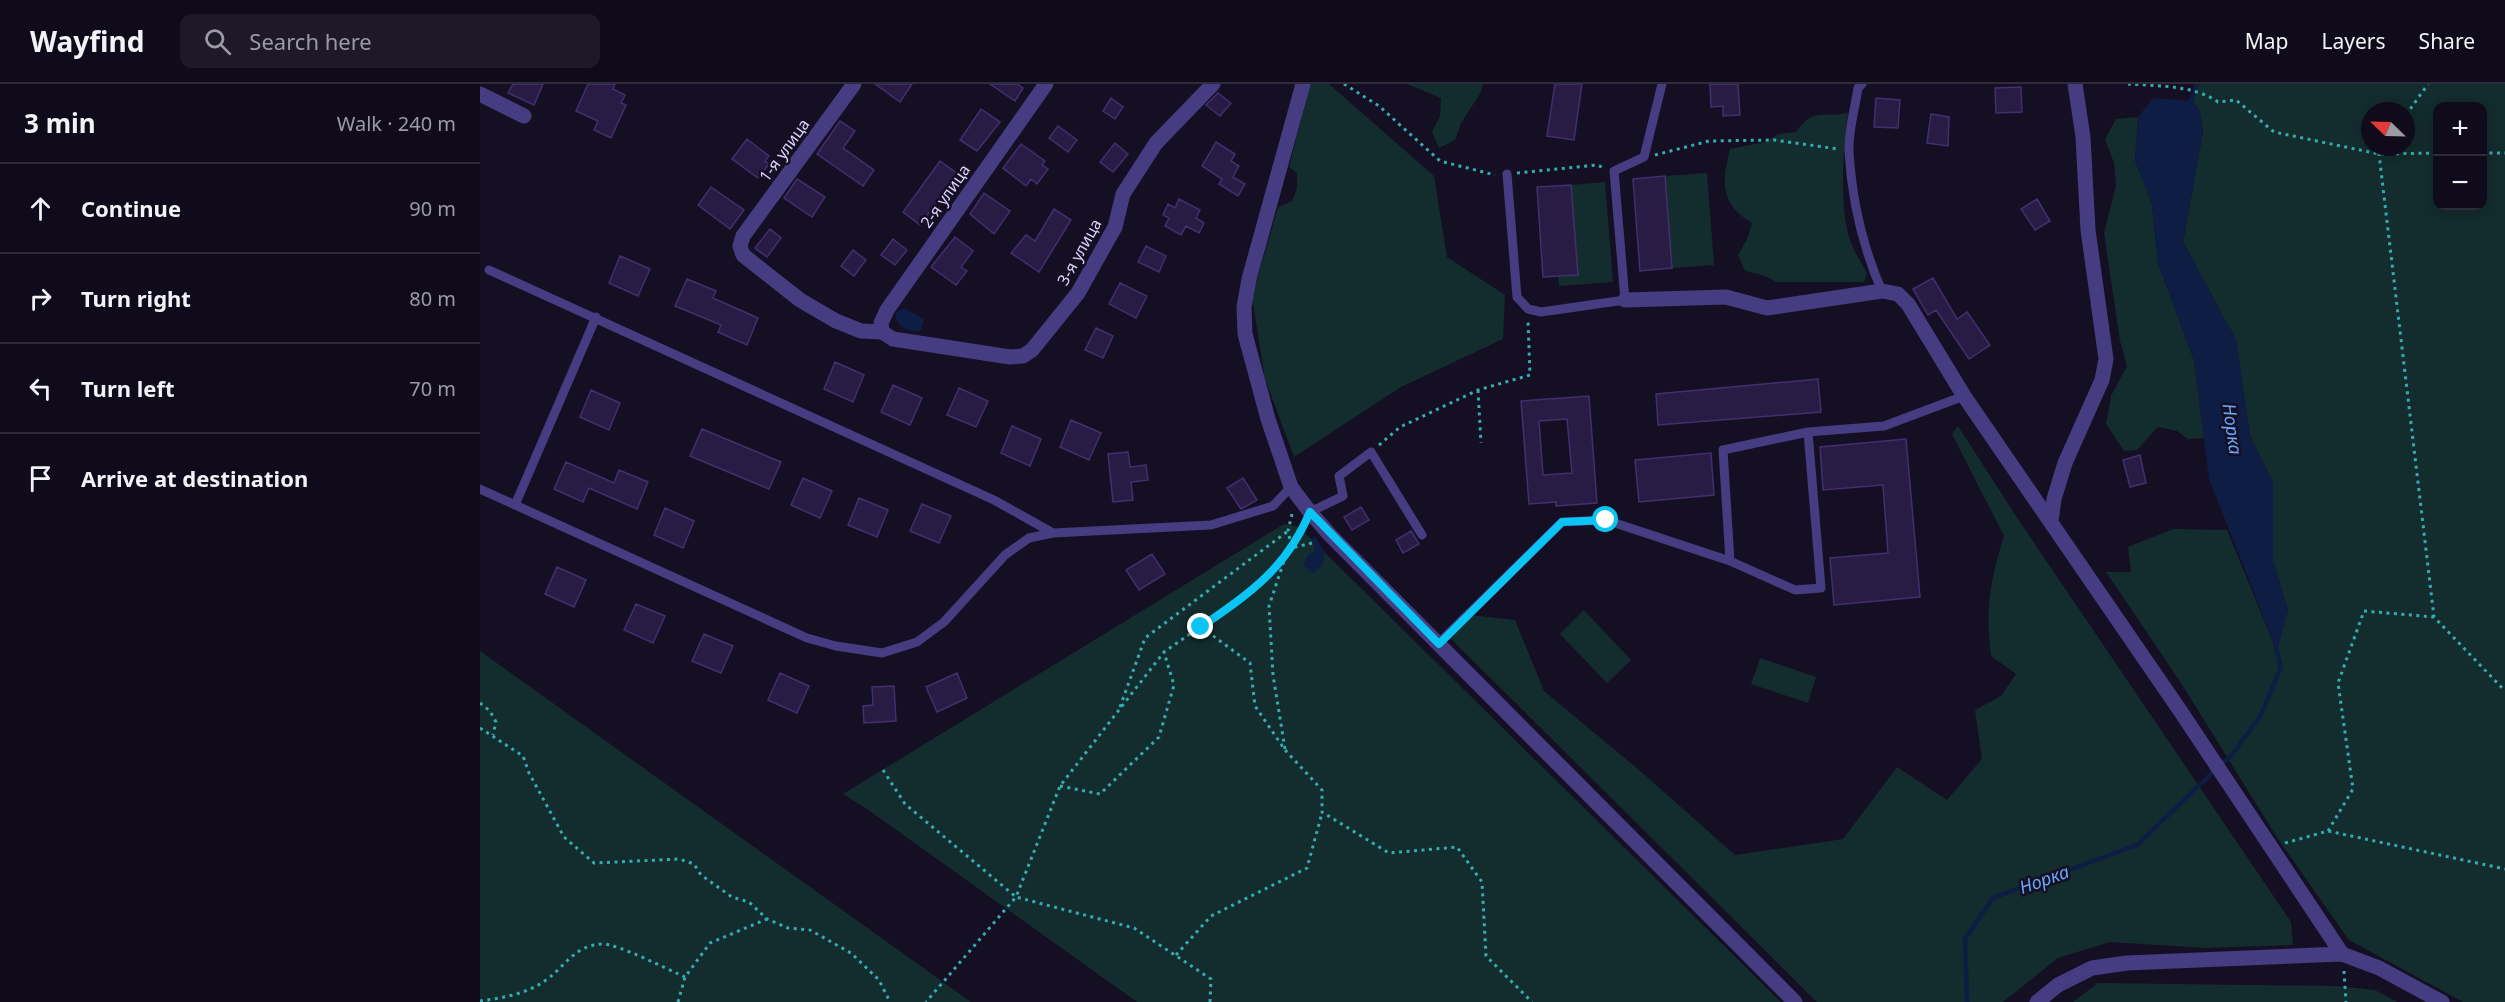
<!DOCTYPE html>
<html lang="en">
<head>
<meta charset="utf-8">
<style>
	:root { --surface:#100b1b; --page:#1e1928; --text:#f1f3f6; --muted:#9c9ba3; --line:#302b3a }
	body { margin:0; font-family:"Noto Sans",sans-serif; background:var(--page); color:var(--text) }
	.controls { position:absolute; right:18px; top:18px; display:grid; overflow:hidden; border-radius:12px; box-shadow:0 3px 15px #0003 }
	.controls button { width:54px; height:54px; display:grid; place-items:center; padding:0; border:0; border-bottom:2px solid var(--line); background:var(--surface); color:var(--text); font:30px sans-serif }
	.compass { position:absolute; left:1881px; top:18px; width:54px; height:54px; border-radius:50%; background:var(--surface); box-shadow:0 3px 15px #0003; rotate:293deg }
	.stop { position:absolute; width:18px; height:18px; margin:-14px; border:4px solid #0ac4f3; border-radius:50%; background:#fff }
	.stop.end { background:#0ac4f3; border-color:#fff; box-shadow:0 2px 6px #0008 }
	.list { margin:0; padding:0; list-style:none }
	h2 { display:flex; justify-content:space-between; align-items:center; height:78px; margin:0; padding:0 24px; font-size:26px }
	h2 small { font-size:20px; font-weight:400; color:var(--muted) }
	.list li { display:grid; grid-template-columns:39px 1fr auto; gap:18px; align-items:center; box-sizing:border-box; height:90px; padding:0 24px; border-top:2px solid var(--line) }
	.list b { display:block; font-size:22px; white-space:nowrap }
	.list em { font-size:20px; font-style:normal; color:var(--muted) }
	.icon { flex:none; width:33px; height:33px; fill:none; stroke:currentColor; stroke-width:2; stroke-linecap:round; stroke-linejoin:round }
	.map { position:relative; flex:none; width:2025px; height:918px; overflow:hidden }
	header { display:flex; align-items:center; gap:36px; box-sizing:border-box; height:84px; padding:0 30px; background:var(--surface); border-bottom:2px solid var(--line) }
	header strong { font-size:28px }
	nav { display:flex; gap:33px; margin-inline-start:auto; font-size:21px }
	.search { width:420px; height:54px; background:var(--page); display:flex; align-items:center; gap:15px; box-sizing:border-box; padding:0 21px; border-radius:12px; color:var(--muted); font-size:22px }
	main { display:flex }
	aside { flex:1; background:var(--surface) }
	.map>svg:first-child { display:block }
	.green { fill:#132c2d; fill-rule:evenodd }
	.water { fill:#0e1d44 }
	.lines { fill:none; stroke-linecap:round; stroke-linejoin:round }
	.stream { stroke:#0e1d44; stroke-width:4.5 }
	.building { fill:#281c44; stroke:#422f6f; stroke-width:1.5; fill-rule:evenodd }
	.path { stroke:#34acb1; stroke-width:3; stroke-dasharray:3 4.5; stroke-linecap:butt }
	.service { stroke:#463c81; stroke-width:9 }
	.minor { stroke:#463c81; stroke-width:15 }
	.route { stroke:#0ac4f3; stroke-width:8 }
	.labels { text-anchor:middle; dominant-baseline:central; stroke-width:5; stroke-linejoin:round; paint-order:stroke }
	.street-label { font-size:16px; fill:#ddd4fd; stroke:#150f24 }
	.water-label { font-size:18px; font-style:italic; fill:#67a6f9; stroke:#150f24 }
</style>
</head>
<body>
<header>
<strong>Wayfind</strong>
<div class="search"><svg class="icon" aria-label="search" viewBox="0 0 24 24"><circle cx="10" cy="10" r="6"/><path d="M15 15l6 6"/></svg>Search here</div>
<nav><a>Map</a><a>Layers</a><a>Share</a></nav>
</header>
<main>
<aside>
<h2>3 min<small>Walk · 240 m</small></h2>
<ul class="list">
<li><svg class="icon" aria-label="ahead" viewBox="0 0 24 24"><path d="M12 20V5M6 11l6-6 6 6"/></svg><div><b>Continue</b></div><em>90 m</em></li>
<li><svg class="icon" aria-label="right" viewBox="0 0 24 24"><path d="M7 20v-9h11M14 6l5 5-5 5"/></svg><div><b>Turn right</b></div><em>80 m</em></li>
<li><svg class="icon" aria-label="left" viewBox="0 0 24 24"><path d="M17 20v-9H6M10 6l-5 5 5 5"/></svg><div><b>Turn left</b></div><em>70 m</em></li>
<li><svg class="icon" aria-label="arrive" viewBox="0 0 24 24"><path d="M6 21V4h12l-3 4 3 4H6"/></svg><div><b>Arrive at destination</b></div></li>
</ul>
</aside>
<div class="map">
<svg width="2025" height="918" viewBox="0 0 2025 918">
	<rect width="100%" height="100%" fill="#150f24"/>
	<path class="green" d="M830,0H849L954,92L967,173L1025,211L1023,255L921,303L814,373L785,295L772,213L798,123L812,117L817,105V89L809,83Z
		M927,0H1003L1000,10L981,39L975,56L959,64L952,48L960,32L961,14Z
		M1720,0H2025V918H1983L1869,856L1798,755L1701,599L1626,488H1651L1648,463L1693,445L1747,446L1796,565L1808,526L1793,477V399L1770,352L1756,256L1703,158L1723,47L1719,25L1711,17ZM1958,22H2002V122H1958ZM1890,27H1926V63H1890Z
		M1368,29C1363,63 1359,123 1370,156C1374,168 1382,179 1387,190L1384,198H1297L1282,191L1265,187L1258,171L1267,155L1272,139C1241,120 1241,99 1250,65L1285,58L1299,50L1316,48C1334,23 1341,34 1368,29Z
		M1658,33L1655,76L1672,120L1678,179L1714,276L1724,354L1708,355L1697,347L1678,343L1657,366L1644,367L1626,340L1631,312L1647,282L1640,257L1624,149L1636,102L1634,79L1625,55L1636,35Z
		M1227,89L1234,181L1192,184L1185,92Z
		M1125,98L1133,198L1079,202L1078,192L1098,190L1091,101Z
		M1478,342L1538,435L1811,838L1813,861L1725,864L1630,858L1578,874L1523,918H1337L967,551L981,530L1035,536L1064,607L1158,685L1255,771L1363,755L1417,683L1467,716L1502,675L1495,626L1521,612L1536,590L1511,572C1505,525 1510,497 1524,452L1472,350Z
		M804,440L819,443L1301,918H657L387,725L363,710Z
		M1104,526L1151,576L1127,599L1080,550Z
		M0,567L491,918H0Z
		M1280,574L1336,593L1328,619L1271,600Z
		M1618,899L1857,902L1895,906L1917,918H1593Z"/>
	<path class="water" d="M1673,14L1711,17L1719,25L1723,47L1703,158L1756,256L1770,352L1793,399V476L1808,526L1797,567L1729,395L1714,276L1678,179L1672,120L1655,76L1658,33Z
		M424,224L444,235L441,246C429,250 413,241 416,228Z
		M835,452L845,468L842,482L833,489L823,481L828,471L835,467L832,455Z"/>
	<g class="lines">
		<path class="stream" d="M1710,21L1717,0
			M1740,682L1751,672L1781,631L1801,583L1796,563
			M1487,918L1485,855L1513,814L1657,761L1732,689"/>
	</g>
	<path class="building" d="M33,0H63L54,21L28,9Z
		M108,0H135L133,5L145,11L141,19L146,21L131,54L114,46L118,37L96,27Z
		M395,0H432L420,18Z
		M510,0H537L543,4L535,17Z
		M1075,0H1102L1094,56L1067,52Z
		M1230,0H1258L1260,31L1243,32V22L1231,23Z
		M1541,3L1542,28L1516,29L1515,4Z
		M738,9L751,19L740,32L726,21Z
		M631,14L643,23L635,35L623,27Z
		M1396,14L1420,16L1418,44L1394,43Z
		M501,25L520,38L497,67L480,56Z
		M1451,30L1469,33L1468,62L1447,59Z
		M360,37L375,47L363,64L394,86L383,102L337,70Z
		M578,42L597,56L588,68L569,54Z
		M267,55L289,72L285,77L289,80L278,94L252,75Z
		M736,58L755,70L751,77L759,82L753,93L765,100L758,112L739,100L742,95L722,82Z
		M635,59L648,70L633,88L620,78Z
		M541,60L565,77L562,81L568,85L557,100L551,95L546,102L523,84Z
		M460,77L478,90L440,141L423,128Z
		M1185,92L1192,184L1160,187L1153,95Z
		M317,95L345,113L332,133L304,114Z
		M1091,101L1098,191L1063,193L1057,103Z
		M231,103L264,126L250,145L218,121Z
		M504,109L530,127L514,150L490,130Z
		M699,115L720,126L716,134L724,139L719,149L706,142L701,151L685,142L689,134L683,131L688,120L695,124Z
		M1557,115L1570,137L1555,146L1541,125Z
		M574,125L591,136L559,188L531,169L546,151L555,157Z
		M290,145L301,154L287,173L275,164Z
		M475,153L493,167L481,183L487,187L476,201L451,183Z
		M413,155L427,166L415,181L401,171Z
		M666,162L686,172L679,188L658,178Z
		M373,166L386,176L374,192L361,182Z
		M140,172L170,185L158,212L129,199Z
		M1453,194L1477,235L1487,228L1510,261L1489,275L1456,226L1448,231L1433,205Z
		M207,195L236,207L233,214L278,234L267,261L238,248L241,241L195,222Z
		M640,199L667,212L656,234L629,220Z
		M616,244L633,252L623,274L605,266Z
		M355,278L384,291L373,318L344,305Z
		M1338,295L1341,328L1178,341L1176,310Z
		M413,301L442,314L430,341L401,328Z
		M479,304L508,317L496,343L467,331Z
		M111,306L140,319L129,346L100,333Z
		M1109,312L1117,419L1076,422V418L1049,420L1041,317ZM1087,335L1092,389L1063,391L1059,337Z
		M591,336L621,349L609,376L580,363Z
		M532,342L561,355L550,382L521,369Z
		M222,345L301,378L289,405L210,372Z
		M1426,355L1440,513L1354,521L1350,474L1408,469L1403,401L1343,406L1340,363Z
		M648,368L650,383L666,381L668,396L651,398L653,416L633,418L628,370Z
		M1231,369L1234,411L1159,418L1155,376Z
		M1660,371L1666,399L1650,403L1643,376Z
		M86,378L134,399L139,386L168,398L157,425L109,404L103,418L74,405Z
		M323,394L352,407L340,434L311,421Z
		M763,394L777,416L761,425L747,404Z
		M379,414L408,426L397,453L368,441Z
		M442,420L471,432L459,459L430,447Z
		M881,423L889,436L872,446L864,433Z
		M185,424L214,437L203,464L174,451Z
		M931,447L939,460L923,469L916,456Z
		M672,470L685,490L659,506L646,486Z
		M77,483L106,496L94,523L65,510Z
		M156,520L185,532L173,559L144,546Z
		M224,550L253,562L241,589L212,577Z
		M300,589L329,602L317,629L288,616Z
		M477,589L487,614L457,628L446,603Z
		M414,602L416,637L384,639L383,622L393,621L392,603Z"/>
	<g class="lines">
		<path class="path" d="M864,0L899,22L960,77L1015,91
			M1648,0C1677,2 1714,1 1738,18L1756,16L1794,48L1899,70L1958,69
			M1926,31L1948,0
			M1904,63L1899,70L1954,533L2025,607
			M2002,69H2025
			M1175,71L1229,57L1294,56L1358,65
			M1037,89L1117,81L1122,83
			M998,306L1001,359
			M899,361L920,343L998,306L1050,291L1048,237
			M812,430L808,447L812,464L836,458
			M721,543L770,579L775,622L805,666L842,706V728L909,769L977,763L1002,798L1006,872L1052,918
			M0,619L10,627L16,638L13,651
			M640,623L665,554L808,447
			M0,644L43,672L49,689L84,753L114,779L199,775L214,780L221,791L252,813L269,818L287,835L308,844L330,846L371,869L399,896L410,918
			M805,665L793,591L789,522L805,474
			M403,686L425,720L536,813L446,918
			M580,702L620,710L679,653L694,601L684,568
			M1848,747L1873,705L1858,599L1884,527L1954,533
			M1805,759L1848,747L2025,785
			M696,871L731,832L827,784L842,729
			M1864,887L1866,918
			M0,917C22,914 47,910 66,896C86,882 94,861 123,860C138,860 189,886 205,893
			M198,918L205,893L230,859L287,835
			M730,918L731,895L654,844L536,813L580,702L684,568L771,508L806,472L823,443"/>
		<path class="service" d="M1382,0L1378,4C1375,24 1368,48 1369,68C1372,116 1383,164 1402,207
			M1027,90L1037,213L1048,225L1061,228L1145,216L1134,87L1164,73L1182,0
			M9,186L514,416L573,449
			M0,405L327,554L356,562L402,569L437,558L464,538L525,471L549,454L573,449L731,441L793,422L811,403
			M35,421L116,233
			M830,428L863,412L859,392L891,368L942,451
			M1250,477L1315,506L1341,504L1328,348
			M959,559L1082,438L1126,436L1250,477L1243,366L1328,348L1404,342L1484,312"/>
		<path class="minor" d="M374,0L263,152L260,162L263,171L320,216L356,237L381,247L402,248L413,255L530,273L543,272L552,266L598,209L635,143L643,110L676,59L733,0
			M823,0L769,195L764,223L765,250L788,335L811,403L830,428L850,451L1315,918
			M0,10L44,32
			M1145,216L1246,213L1287,224L1402,207L1418,210L1428,220L1484,312L1701,628L1862,870
			M402,248L401,239L407,226L566,0
			M1571,438L1574,415L1585,379L1622,296L1626,275L1608,146L1603,53L1595,0
			M1557,918L1578,901L1612,884L1647,879L1862,870L1899,884L1962,918"/>
	</g>
	<g class="lines">
		<path class="route" d="M721,543C770,509 806,485 830,428L959,560L1082,438L1126,436"/>
	</g>
	<g class="labels">
		<g class="street-label">
			<text transform="translate(304 66) rotate(-54)">1-я улица</text>
			<text transform="translate(465 112) rotate(-55)">2-я улица</text>
			<text transform="translate(599 168) rotate(-61)">3-я улица</text>
		</g>
		<g class="water-label">
			<text transform="translate(1753 345) rotate(82)">Норка</text>
			<text transform="translate(1564 795) rotate(-20)">Норка</text>
		</g>
	</g>
</svg>
<div class="controls">
<button>+</button>
<button>−</button>
</div>
<svg class="compass" viewBox="-18 -18 36 36"><path d="M0-13l5 13h-10z" fill="#e53935"/><path d="M0 13l5-13h-10z" fill="#9c9ba3"/></svg>
<div class="stop" style="left:1126px;top:436px"></div>
<div class="stop end" style="left:721px;top:543px"></div>
</div>
</main>
</body>
</html>
